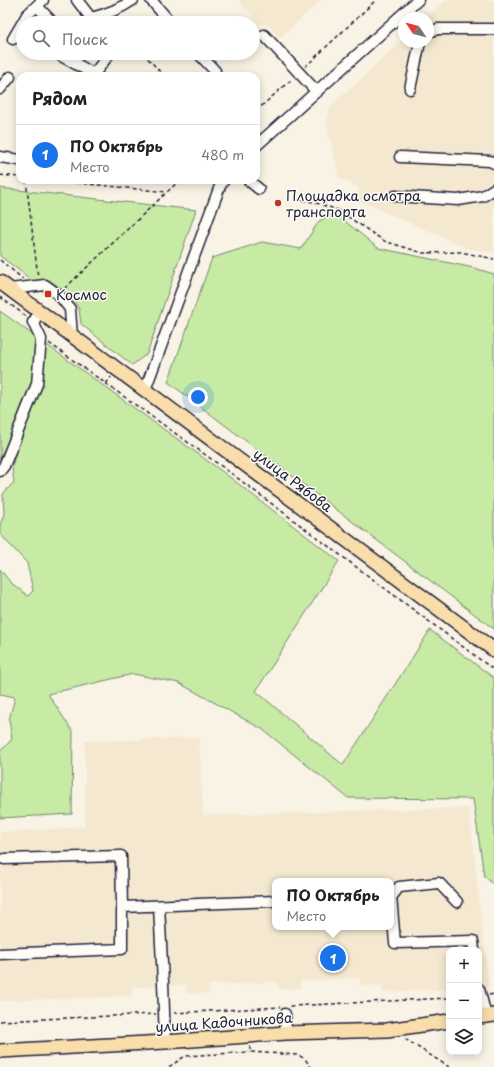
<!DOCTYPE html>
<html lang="ru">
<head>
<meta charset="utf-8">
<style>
	:root { --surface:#fff; --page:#f6f6f6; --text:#202124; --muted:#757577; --line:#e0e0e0; --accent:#1a73e8 }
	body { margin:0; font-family:"Playpen Sans",sans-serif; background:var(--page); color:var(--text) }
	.controls { position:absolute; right:12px; bottom:12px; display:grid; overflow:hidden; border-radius:8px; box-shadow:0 2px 10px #0003 }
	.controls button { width:36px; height:36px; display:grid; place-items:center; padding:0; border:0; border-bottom:1px solid var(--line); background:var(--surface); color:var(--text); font:20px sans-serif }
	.compass { position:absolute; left:398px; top:12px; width:36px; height:36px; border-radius:50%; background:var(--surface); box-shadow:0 2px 10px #0003; rotate:305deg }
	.you { position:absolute; left:198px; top:397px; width:14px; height:14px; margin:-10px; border:3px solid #fff; border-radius:50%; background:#1a73e8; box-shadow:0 0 0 6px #1a73e833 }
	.badge { display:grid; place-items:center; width:26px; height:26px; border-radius:50%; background:var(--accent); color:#fff; font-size:13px; font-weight:700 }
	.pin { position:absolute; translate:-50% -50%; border:2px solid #fff; box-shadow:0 1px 4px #0006 }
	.popup { position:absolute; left:272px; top:878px; width:122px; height:52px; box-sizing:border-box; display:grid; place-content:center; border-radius:8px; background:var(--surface); filter:drop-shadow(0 1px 3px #0005); font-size:13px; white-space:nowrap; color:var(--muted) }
	.popup b { font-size:15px; color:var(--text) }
	.popup::after { content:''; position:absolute; left:50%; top:100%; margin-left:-8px; border:8px solid transparent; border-top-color:var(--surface) }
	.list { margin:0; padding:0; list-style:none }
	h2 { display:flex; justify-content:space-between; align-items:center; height:52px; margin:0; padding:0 16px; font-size:17px }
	h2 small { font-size:13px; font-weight:400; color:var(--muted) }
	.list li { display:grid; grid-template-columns:26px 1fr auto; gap:12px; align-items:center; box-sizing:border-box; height:60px; padding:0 16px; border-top:1px solid var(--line) }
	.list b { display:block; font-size:15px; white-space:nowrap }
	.list p { margin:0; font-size:13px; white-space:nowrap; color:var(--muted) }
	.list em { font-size:13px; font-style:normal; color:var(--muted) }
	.icon { flex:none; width:22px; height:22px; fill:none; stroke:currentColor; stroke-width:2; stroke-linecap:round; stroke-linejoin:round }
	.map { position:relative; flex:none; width:494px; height:1067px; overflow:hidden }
	.search { position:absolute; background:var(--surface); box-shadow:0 2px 10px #0003; left:16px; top:16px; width:244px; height:44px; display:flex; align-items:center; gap:10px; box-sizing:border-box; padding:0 14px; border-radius:22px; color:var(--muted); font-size:15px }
	.panel { position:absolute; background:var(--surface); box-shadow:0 2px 10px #0003; left:16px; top:72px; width:244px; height:112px; border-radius:12px }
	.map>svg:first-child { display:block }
	.built { fill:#f4e8d0; fill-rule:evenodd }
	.green { fill:#c7eaa4; stroke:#748670 }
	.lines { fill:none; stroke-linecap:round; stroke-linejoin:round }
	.minor-casing { stroke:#22223b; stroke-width:13 }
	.major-casing { stroke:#22223b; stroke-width:16 }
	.path { stroke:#22223b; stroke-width:1.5; stroke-dasharray:4 3; stroke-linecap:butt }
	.minor { stroke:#fdfcf7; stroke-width:10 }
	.major { stroke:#f9ddab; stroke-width:13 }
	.poi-dot { fill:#c8321e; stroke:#fdfcf7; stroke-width:1.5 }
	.labels { text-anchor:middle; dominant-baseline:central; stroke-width:3; stroke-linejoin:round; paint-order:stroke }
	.poi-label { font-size:14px; fill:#22223b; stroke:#fdfcf7; text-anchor:start }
	.street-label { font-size:14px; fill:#22223b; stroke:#fdfcf7 }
</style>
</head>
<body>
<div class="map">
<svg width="494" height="1067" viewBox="0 0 494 1067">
	<rect width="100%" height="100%" fill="#f9f3e5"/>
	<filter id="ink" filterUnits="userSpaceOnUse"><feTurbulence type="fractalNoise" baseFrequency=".025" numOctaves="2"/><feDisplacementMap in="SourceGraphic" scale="8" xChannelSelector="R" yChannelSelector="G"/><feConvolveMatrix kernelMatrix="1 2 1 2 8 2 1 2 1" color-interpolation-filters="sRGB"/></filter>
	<g filter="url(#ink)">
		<path class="built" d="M238,0H321L280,38L268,25L260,24Z
			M446,0H494V253L467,248L355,199L360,188L339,178L326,120L329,108L404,39V42H428V18H426Z
			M199,738L203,815L469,808L489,987L479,988V950H449V989L383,992V985L361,986L360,978L300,981V988L279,989L278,982L209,985V993L186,994V985L132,987V996L0,1001V832L85,827V741ZM275,881H391V927H275Z"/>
		<path class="green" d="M0,188L196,210L147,354L132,365L81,324L79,309L70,295L49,280L33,281L0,256Z
			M335,213L378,248L474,268L494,274V629L168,382L212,258L262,242L301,249L319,221Z
			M0,311L223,472L339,561L256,691L343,765L430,630L494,678V885L484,876L473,799L348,798L262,729L179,683L133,674L48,694L73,732L72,814L0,818V749H3L12,739L9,720L15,697L0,694V569L10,582L28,596L33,591L27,563L0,534V525L4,514L3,494L14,482L12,469L15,454L7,450L0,460Z"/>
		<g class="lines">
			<g class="minor-casing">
				<path id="minor" d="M77,0L94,22
					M151,0L171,23
					M37,6L53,23
					M91,18C107,14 120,9 133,0
					M428,32L438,29H494
					M264,35L317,92
					M13,39L27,15L43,0
					M56,53L94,74L110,53
					M198,53L215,71
					M74,63L80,53
					M0,89L10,77
					M410,89L420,42
					M256,146L418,0
					M0,157L20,160
					M400,157L490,161L494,163
					M248,180L259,189
					M395,196L458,200L483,196L494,189
					M10,289L45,285L59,295L70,309L72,337
					M145,390L220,186L224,180
					M0,471L4,466L37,384L41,339L33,322L40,312
					M4,859L121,856L122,907L275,901
					M391,896L395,943L473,941L474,950
					M392,896L399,887L439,883L457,902
					M159,906L163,982L165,1042
					M0,954L122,949V907
					M479,989L486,1016
					M285,1014L286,1033"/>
			</g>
			<g class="major-casing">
				<path id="major" d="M0,282L494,650
					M479,1017L494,1015
					M0,1051L165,1042L286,1033L387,1030L449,1021"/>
			</g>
			<path class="path" d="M143,53L164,76
				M305,67L376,0
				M256,111L292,79
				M0,175L20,177
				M26,180L38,277
				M49,180L167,192L180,180
				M295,199L313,202L338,210L384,241L423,253L461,252L494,259
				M0,260L23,279
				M65,288L167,192
				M0,297L26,316
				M49,343L228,471L494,670
				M106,384L111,377
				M489,995L494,994
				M290,1006L449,998
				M174,1013L280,1007
				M0,1021L156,1014
				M405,1039L449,1067
				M250,1046V1052L298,1055L305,1059L311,1067
				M169,1067L185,1056L250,1052"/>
			<use href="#minor" class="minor"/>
			<use href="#major" class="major"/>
		</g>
	</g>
	<g class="poi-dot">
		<circle cx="278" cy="203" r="4"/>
		<rect x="44" y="290" width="8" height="8" rx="2"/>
	</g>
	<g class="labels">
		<g class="poi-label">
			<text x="286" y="195">Площадка осмотра<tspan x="286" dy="16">транспорта</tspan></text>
			<text x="56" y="294">Космос</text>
		</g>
		<g class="street-label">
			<text transform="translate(293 480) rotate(37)">улица Рябова</text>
			<text transform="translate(224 1022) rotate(-4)">улица Кадочникова</text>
		</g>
	</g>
</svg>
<div class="controls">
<button>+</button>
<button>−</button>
<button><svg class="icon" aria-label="layers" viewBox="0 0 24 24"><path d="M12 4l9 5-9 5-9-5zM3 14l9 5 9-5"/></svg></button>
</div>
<svg class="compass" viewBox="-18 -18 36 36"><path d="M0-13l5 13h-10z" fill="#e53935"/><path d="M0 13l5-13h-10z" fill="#757577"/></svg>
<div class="you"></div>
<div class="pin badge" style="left:333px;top:958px">1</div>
<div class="popup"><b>ПО Октябрь</b>Место</div>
<div class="search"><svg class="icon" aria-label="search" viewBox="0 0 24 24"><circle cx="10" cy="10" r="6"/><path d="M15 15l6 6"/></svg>Поиск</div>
<section class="panel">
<h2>Рядом<small></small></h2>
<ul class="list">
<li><span class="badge">1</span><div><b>ПО Октябрь</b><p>Место</p></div><em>480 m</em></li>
</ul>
</section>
</div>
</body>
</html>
